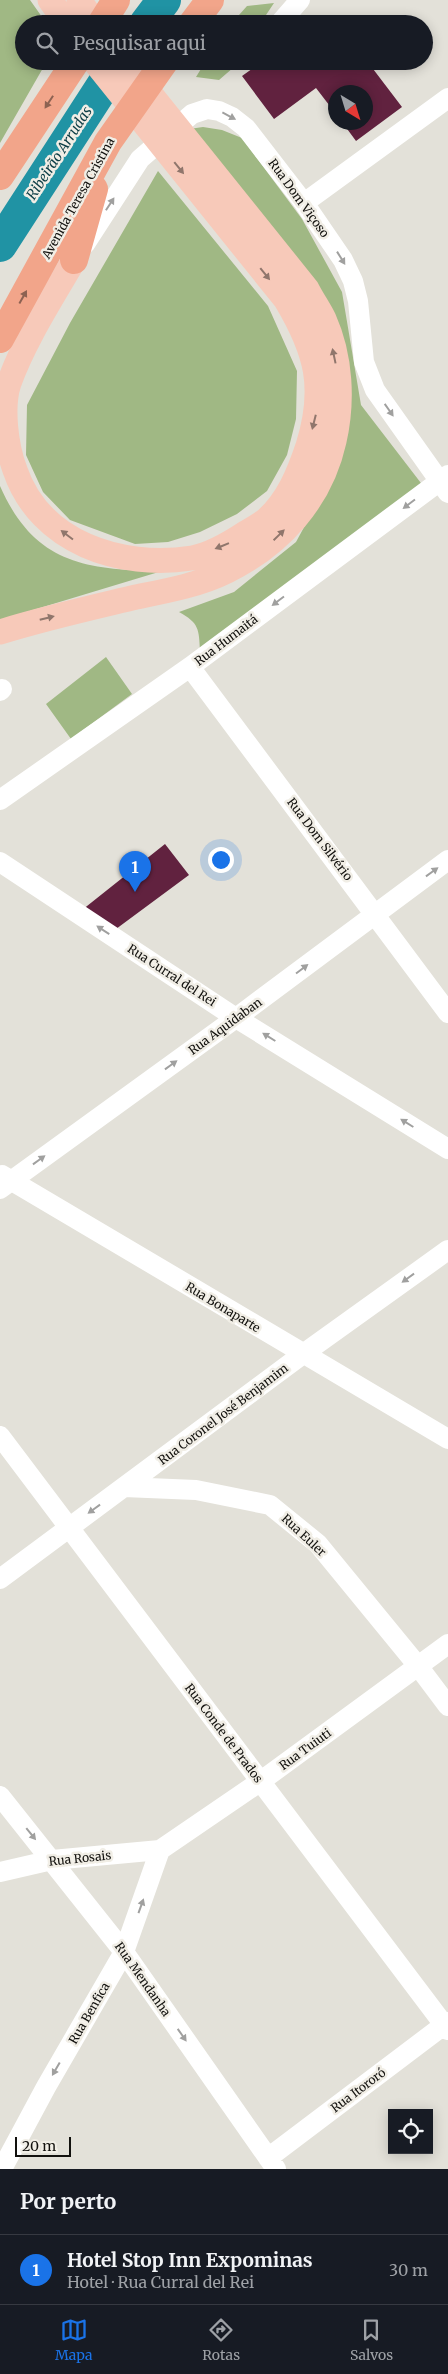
<!DOCTYPE html>
<html lang="pt">
<head>
<meta charset="utf-8">
<style>
	:root { --surface:#171b24; --page:#20242c; --text:#f1f3f6; --muted:#9ea1a6; --line:#363941; --accent:#1a73e8 }
	body { margin:0; font-family:Merriweather,serif; background:var(--page); color:var(--text) }
	.controls { position:absolute; right:15px; bottom:15px; display:grid; overflow:hidden; border-radius:0px; box-shadow:0 2px 12px #0003 }
	.controls button { width:45px; height:45px; display:grid; place-items:center; padding:0; border:0; border-bottom:1px solid var(--line); background:var(--surface); color:var(--text); font:25px sans-serif }
	.compass { position:absolute; left:328px; top:85px; width:45px; height:45px; border-radius:50%; background:var(--surface); box-shadow:0 2px 12px #0003; rotate:142deg }
	.scale { position:absolute; left:15px; bottom:12px; width:56px; box-sizing:border-box; padding-left:5px; border:2px solid #12110e; border-top:0; font-size:14px; line-height:18px; white-space:nowrap; color:#12110e; -webkit-text-stroke:4px #f1eee6; paint-order:stroke }
	.you { position:absolute; left:220px; top:859px; width:18px; height:18px; margin:-12px; border:4px solid #fff; border-radius:50%; background:#1a73e8; box-shadow:0 0 0 8px #1a73e833 }
	.badge { display:grid; place-items:center; width:32px; height:32px; border-radius:50%; background:var(--accent); color:#fff; font-size:16px; font-weight:700 }
	.pin { position:absolute; translate:-50% -41px; filter:drop-shadow(0 1px 2px #0008) }
	.pin::after { content:''; position:absolute; top:26px; width:18px; height:15px; background:inherit; clip-path:polygon(0 0,100% 0,50% 100%) }
	.list { margin:0; padding:0; list-style:none }
	h2 { display:flex; justify-content:space-between; align-items:center; height:65px; margin:0; padding:0 20px; font-size:21px }
	h2 small { font-size:16px; font-weight:400; color:var(--muted) }
	.list li { display:grid; grid-template-columns:32px 1fr auto; gap:15px; align-items:center; box-sizing:border-box; height:70px; padding:0 20px; border-top:1px solid var(--line) }
	.list b { display:block; font-size:19px; white-space:nowrap }
	.list p { margin:0; font-size:16px; white-space:nowrap; color:var(--muted) }
	.list em { font-size:16px; font-style:normal; color:var(--muted) }
	.icon { flex:none; width:28px; height:28px; fill:none; stroke:currentColor; stroke-width:2; stroke-linecap:round; stroke-linejoin:round }
	.map { position:relative; flex:none; width:448px; height:2169px; overflow:hidden }
	.search { position:absolute; background:var(--surface); box-shadow:0 2px 12px #0003; left:15px; right:15px; top:15px; height:55px; display:flex; align-items:center; gap:12px; box-sizing:border-box; padding:0 18px; border-radius:28px; color:var(--muted); font-size:19px }
	.sheet { height:135px; background:var(--surface) }
	nav { display:flex; justify-content:space-around; align-items:center; box-sizing:border-box; height:70px; border-top:1px solid var(--line); background:var(--surface); font-size:14px; color:var(--muted) }
	nav a { display:grid; justify-items:center; gap:2px }
	nav .on { color:var(--accent) }
	.map>svg:first-child { display:block }
	.green { fill:#a0b884 }
	.lines { fill:none; stroke-linecap:round; stroke-linejoin:round }
	.river { stroke:#2093a4; stroke-width:34 }
	.building { fill:#61223f }
	.minor { stroke:#fff; stroke-width:20 }
	.major { stroke:#f7c9b9; stroke-width:25 }
	.highway { stroke:#f2a58a; stroke-width:28 }
	.oneway { fill:#8d6252 }
	.oneway2 { fill:#a0a09f }
	.oneway3 { fill:#90766c }
	.labels { text-anchor:middle; dominant-baseline:central; stroke-width:5; stroke-linejoin:round; paint-order:stroke }
	.street-label { font-size:12px; fill:#12110e; stroke:#f1eee6 }
	.water-label { font-size:14px; font-style:italic; fill:#0c3d45; stroke:#f1eee6 }
</style>
</head>
<body>
<div class="map">
<svg width="448" height="2169" viewBox="0 0 448 2169">
	<rect width="100%" height="100%" fill="#e3e1d9"/>
	<path class="green" d="M0,0H30L47,24H24V61H47L0,143Z
		M274,3L260,24H231L247,6Z
		M220,61H241L219,80L196,77L204,64Z
		M203,127L222,130L242,138L302,219L342,292L361,405L424,487L200,651C199,629 199,623 179,612L234,592L296,542L327,485L342,408L189,129Z
		M158,171L268,306L297,371L296,419L287,455L267,491L237,514L200,532L168,542L135,544L70,520L43,492L26,455L27,405L70,323Z
		M0,486C34,563 84,570 162,571L0,620Z
		M106,657L132,694L71,739L46,704Z"/>
	<g class="lines">
		<path class="river" d="M146,24L164,0
			M0,245L119,61"/>
	</g>
	<path class="building" d="M263,61H367L402,107L356,141L342,122H366V92H336V114L316,88L274,119L242,76Z
		M165,844L189,875L116,929L82,910Z"/>
	<g class="lines">
		<path class="minor" d="M279,24L300,0
			M304,203L448,98
			M85,244L140,159L192,114L207,109L219,111L232,117L246,128L304,203L343,260L353,281L358,301L364,362L375,390L448,493
			M190,667L448,1013
			M0,691L2,689
			M0,800L190,667L448,475
			M0,862L236,1018L448,1149
			M2,1175L448,1439
			M0,1189L236,1018L448,860
			M0,1436L448,2030
			M124,1487L196,1490L270,1505L318,1544L418,1666L448,1706
			M0,1579L303,1354L448,1250
			M0,1796L124,1952L276,2169
			M0,1872L52,1860L160,1850L261,1781L448,1644
			M268,2158L448,2022
			M2,2169L46,2087L124,1952L160,1850"/>
		<path class="major" d="M50,0L67,24
			M79,0L96,24
			M74,260C52,298 24,341 9,383C1,407 6,446 15,470C40,543 120,569 192,558C211,555 232,542 247,532C254,528 261,524 267,519C288,500 299,473 308,446C326,388 317,352 286,300L94,61
			M0,632C45,618 90,608 136,597C166,591 199,585 227,571C280,545 321,500 334,441C343,402 341,357 324,319C319,309 312,299 307,289L124,61"/>
		<path class="highway" d="M101,24L116,0
			M192,24L210,0
			M0,176L76,61
			M74,260L94,189
			M0,339L108,142L165,61"/>
	</g>
	<defs><path id="oneway-solid" d="M-6-.8H1V-3.2L6.5 0L1 3.2V.8H-6Z" transform="scale(1.25)"/></defs>
	<g class="oneway">
		<use href="#oneway-solid" transform="translate(49 102) rotate(123)"/>
		<use href="#oneway-solid" transform="translate(23 297) rotate(-61)"/>
	</g>
	<g class="oneway2">
		<use href="#oneway-solid" transform="translate(229 116) rotate(28)"/>
		<use href="#oneway-solid" transform="translate(110 204) rotate(-57)"/>
		<use href="#oneway-solid" transform="translate(341 258) rotate(58)"/>
		<use href="#oneway-solid" transform="translate(389 410) rotate(55)"/>
		<use href="#oneway-solid" transform="translate(409 504) rotate(143)"/>
		<use href="#oneway-solid" transform="translate(278 601) rotate(143)"/>
		<use href="#oneway-solid" transform="translate(432 872) rotate(-36)"/>
		<use href="#oneway-solid" transform="translate(103 930) rotate(-147)"/>
		<use href="#oneway-solid" transform="translate(302 969) rotate(-37)"/>
		<use href="#oneway-solid" transform="translate(269 1037) rotate(-148)"/>
		<use href="#oneway-solid" transform="translate(171 1065) rotate(-36)"/>
		<use href="#oneway-solid" transform="translate(407 1123) rotate(-148)"/>
		<use href="#oneway-solid" transform="translate(39 1160) rotate(-36)"/>
		<use href="#oneway-solid" transform="translate(408 1278) rotate(144)"/>
		<use href="#oneway-solid" transform="translate(94 1509) rotate(144)"/>
		<use href="#oneway-solid" transform="translate(31 1834) rotate(51)"/>
		<use href="#oneway-solid" transform="translate(141 1906) rotate(-70)"/>
		<use href="#oneway-solid" transform="translate(182 2035) rotate(55)"/>
		<use href="#oneway-solid" transform="translate(56 2069) rotate(120)"/>
	</g>
	<g class="oneway3">
		<use href="#oneway-solid" transform="translate(179 168) rotate(51)"/>
		<use href="#oneway-solid" transform="translate(265 274) rotate(51)"/>
		<use href="#oneway-solid" transform="translate(334 356) rotate(-102)"/>
		<use href="#oneway-solid" transform="translate(314 422) rotate(104)"/>
		<use href="#oneway-solid" transform="translate(67 535) rotate(-143)"/>
		<use href="#oneway-solid" transform="translate(279 535) rotate(-44)"/>
		<use href="#oneway-solid" transform="translate(222 546) rotate(158)"/>
		<use href="#oneway-solid" transform="translate(47 618) rotate(-14)"/>
	</g>
	<g class="labels">
		<g class="street-label">
			<text transform="translate(78 198) rotate(-61)">Avenida Teresa Cristina</text>
			<text transform="translate(299 198) rotate(54)">Rua Dom Viçoso</text>
			<text transform="translate(226 640) rotate(-37)">Rua Humaitá</text>
			<text transform="translate(320 839) rotate(53)">Rua Dom Silvério</text>
			<text transform="translate(172 975) rotate(33)">Rua Curral del Rei</text>
			<text transform="translate(225 1026) rotate(-36)">Rua Aquidaban</text>
			<text transform="translate(223 1307) rotate(31)">Rua Bonaparte</text>
			<text transform="translate(223 1414) rotate(-37)">Rua Coronel José Benjamim</text>
			<text transform="translate(304 1535) rotate(43)">Rua Euler</text>
			<text transform="translate(224 1733) rotate(53)">Rua Conde de Prados</text>
			<text transform="translate(305 1749) rotate(-36)">Rua Tuiuti</text>
			<text transform="translate(80 1858) rotate(-6)">Rua Rosais</text>
			<text transform="translate(143 1979) rotate(55)">Rua Mendanha</text>
			<text transform="translate(89 2013) rotate(-60)">Rua Benfica</text>
			<text transform="translate(358 2090) rotate(-37)">Rua Itororó</text>
		</g>
		<g class="water-label">
			<text transform="translate(59 153) rotate(-57)">Ribeirão Arrudas</text>
		</g>
	</g>
</svg>
<div class="controls">
<button><svg class="icon" aria-label="locate" viewBox="0 0 24 24"><circle cx="12" cy="12" r="6"/><path d="M12 2v4M12 18v4M2 12h4M18 12h4"/></svg></button>
</div>
<svg class="compass" viewBox="-18 -18 36 36"><path d="M0-13l5 13h-10z" fill="#e53935"/><path d="M0 13l5-13h-10z" fill="#9ea1a6"/></svg>
<div class="scale">20 m</div>
<div class="you"></div>
<div class="pin badge" style="left:135px;top:892px">1</div>
<div class="search"><svg class="icon" aria-label="search" viewBox="0 0 24 24"><circle cx="10" cy="10" r="6"/><path d="M15 15l6 6"/></svg>Pesquisar aqui</div>
</div>
<section class="sheet">
<h2>Por perto<small></small></h2>
<ul class="list">
<li><span class="badge">1</span><div><b>Hotel Stop Inn Expominas</b><p>Hotel · Rua Curral del Rei</p></div><em>30 m</em></li>
</ul>
</section>
<nav>
<a class="on"><svg class="icon" aria-label="map" viewBox="0 0 24 24"><path d="M3 6l6-2 6 2 6-2v14l-6 2-6-2-6 2zM9 4v14M15 6v14"/></svg>Mapa</a>
<a><svg class="icon" aria-label="directions" viewBox="0 0 24 24"><path d="M12 3l9 9-9 9-9-9zM9 14v-3h6M13 9l2 2-2 2"/></svg>Rotas</a>
<a><svg class="icon" aria-label="saved" viewBox="0 0 24 24"><path d="M7 4h10v16l-5-4-5 4z"/></svg>Salvos</a>
</nav>
</body>
</html>
